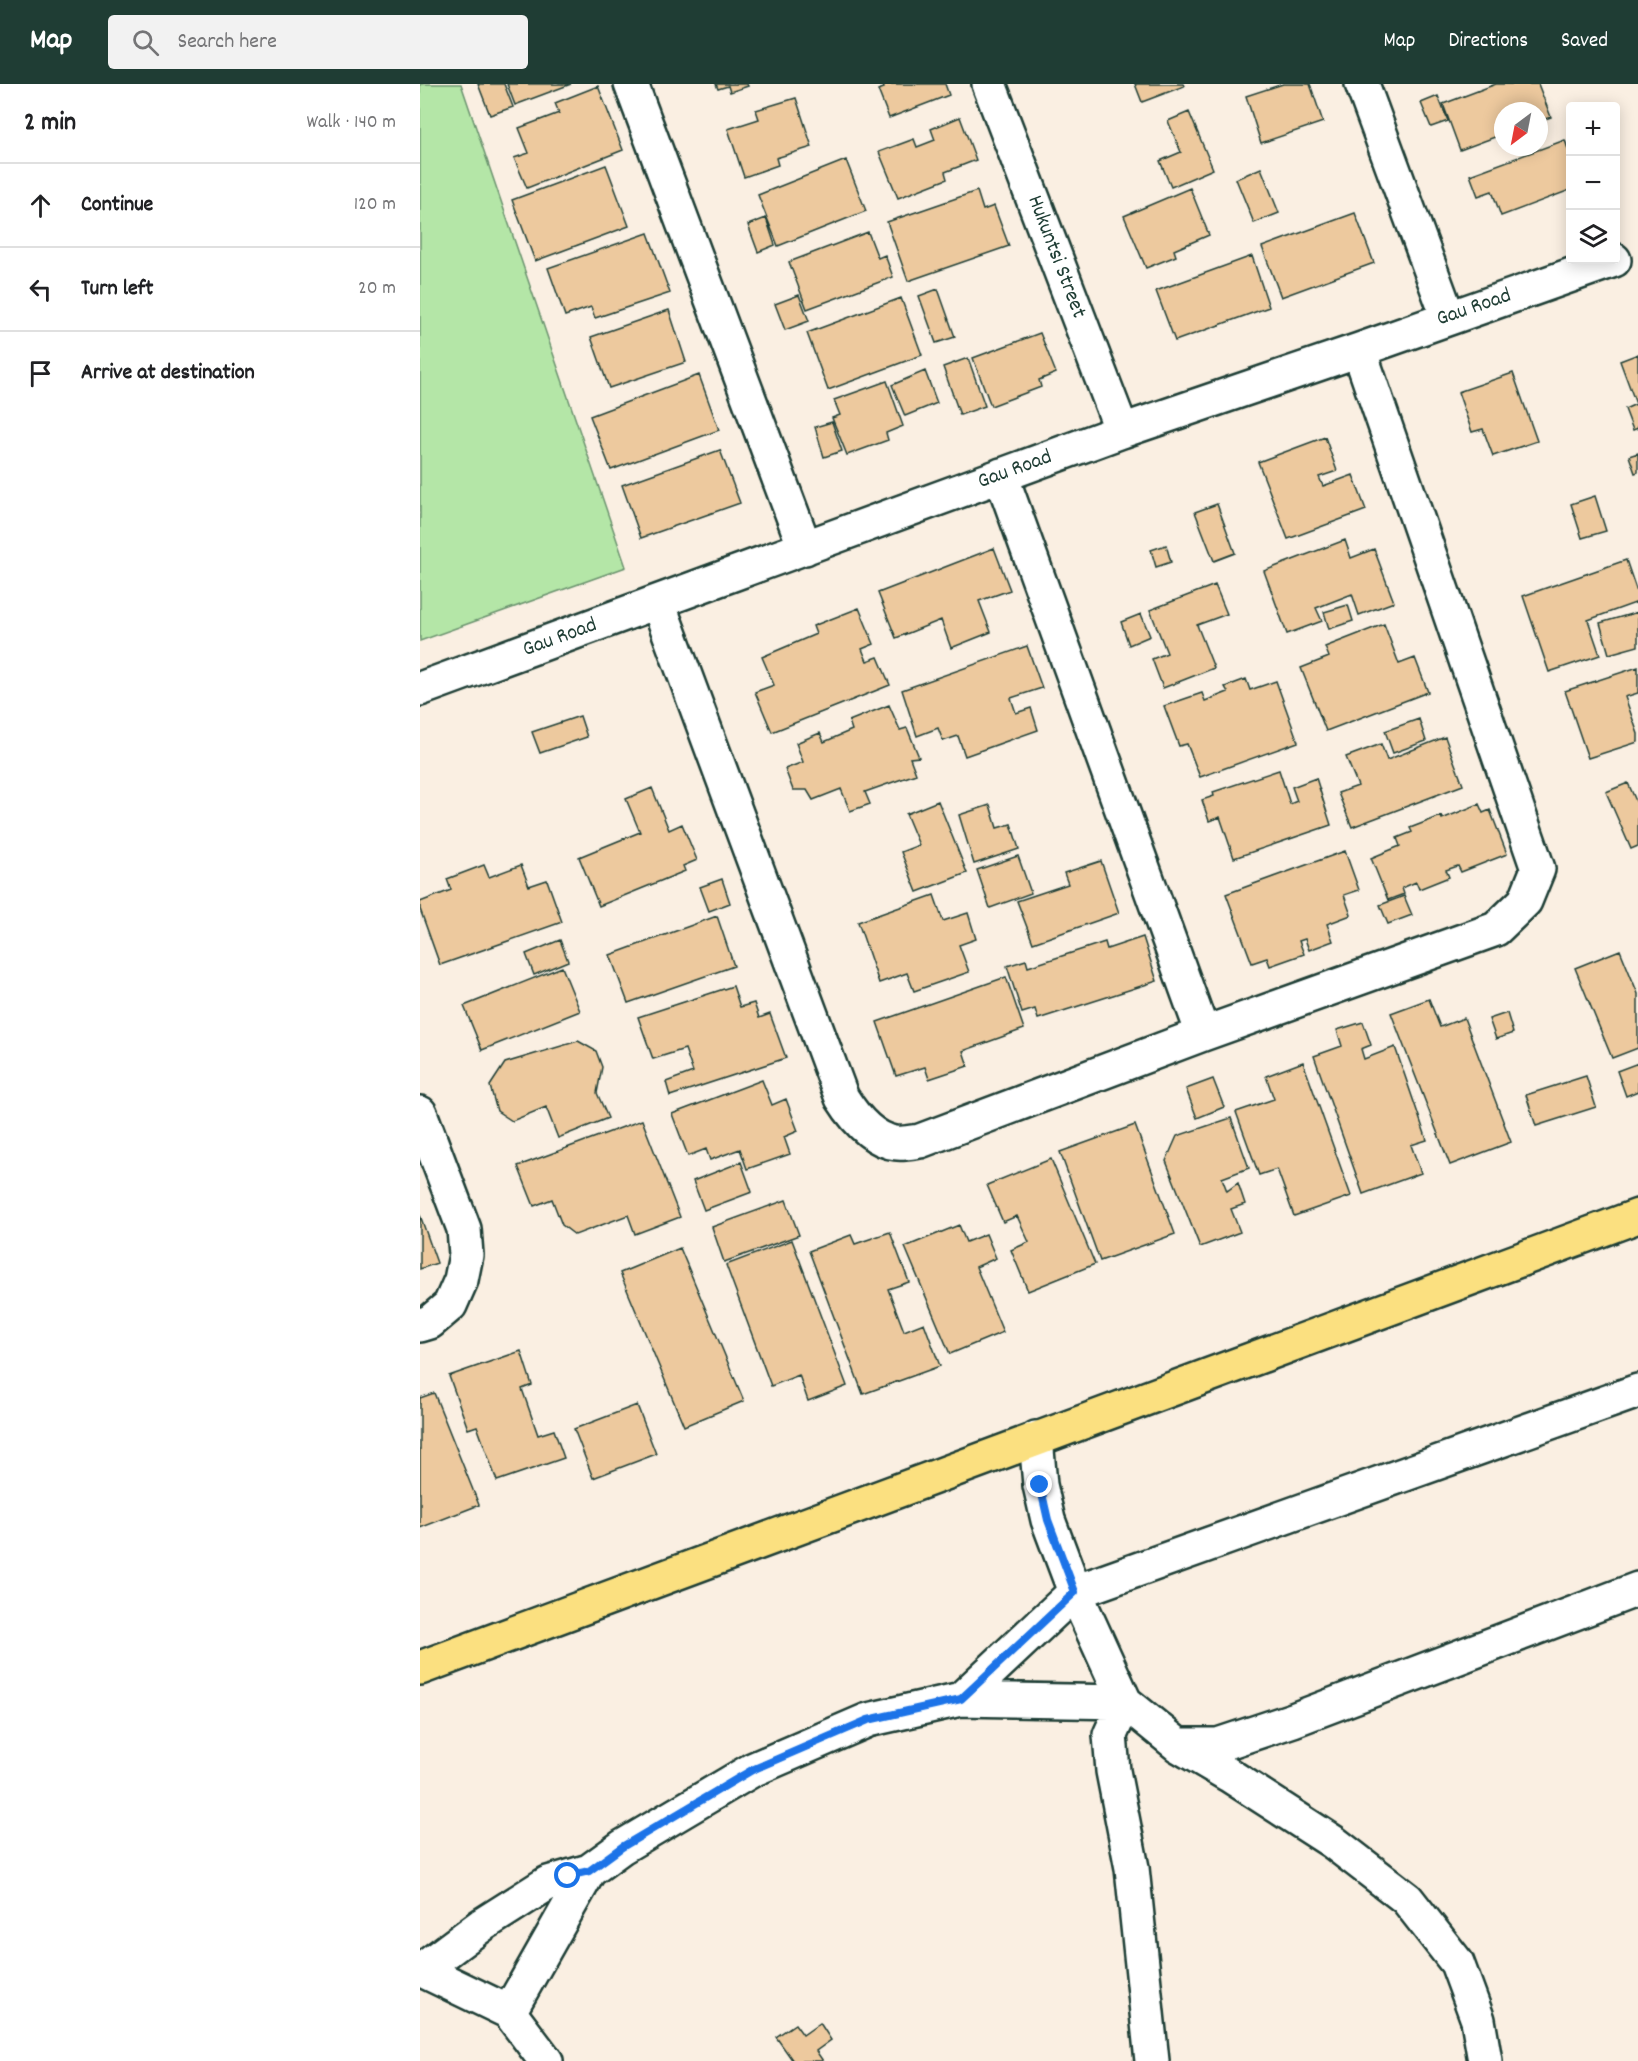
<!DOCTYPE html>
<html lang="en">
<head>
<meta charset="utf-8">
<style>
	:root { --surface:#fff; --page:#f2f2f2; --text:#202124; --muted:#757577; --line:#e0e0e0; --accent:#1f3d34 }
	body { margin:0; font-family:Dekko,sans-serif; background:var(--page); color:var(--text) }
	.controls { position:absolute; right:18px; top:18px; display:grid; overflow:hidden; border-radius:6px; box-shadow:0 3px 15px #0003 }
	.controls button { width:54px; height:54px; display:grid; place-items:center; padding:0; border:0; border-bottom:2px solid var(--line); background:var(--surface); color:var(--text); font:30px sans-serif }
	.compass { position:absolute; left:1074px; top:18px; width:54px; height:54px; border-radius:50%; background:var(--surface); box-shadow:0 3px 15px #0003; rotate:212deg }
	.stop { position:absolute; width:18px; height:18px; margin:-14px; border:4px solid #1a73e8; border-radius:50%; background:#fff }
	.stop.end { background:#1a73e8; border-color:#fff; box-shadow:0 2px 6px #0008 }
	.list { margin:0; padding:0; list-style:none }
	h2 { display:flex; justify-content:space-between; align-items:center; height:78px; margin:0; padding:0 24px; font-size:26px }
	h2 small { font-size:20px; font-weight:400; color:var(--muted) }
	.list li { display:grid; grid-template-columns:39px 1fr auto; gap:18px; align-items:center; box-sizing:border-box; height:84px; padding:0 24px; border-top:2px solid var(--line) }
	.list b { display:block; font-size:22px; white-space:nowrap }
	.list em { font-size:20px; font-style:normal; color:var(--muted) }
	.icon { flex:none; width:33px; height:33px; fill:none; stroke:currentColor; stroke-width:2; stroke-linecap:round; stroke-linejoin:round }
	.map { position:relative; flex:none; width:1218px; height:1977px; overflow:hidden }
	header { display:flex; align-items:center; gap:36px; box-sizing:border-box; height:84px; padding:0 30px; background:var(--accent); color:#fff }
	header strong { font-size:28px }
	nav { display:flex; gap:33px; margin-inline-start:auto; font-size:21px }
	.search { width:420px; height:54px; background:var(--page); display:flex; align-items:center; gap:15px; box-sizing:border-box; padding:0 21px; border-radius:6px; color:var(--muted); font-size:22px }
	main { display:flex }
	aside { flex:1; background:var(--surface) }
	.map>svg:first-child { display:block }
	.green { fill:#b4e6a7; stroke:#6a926e; stroke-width:1.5 }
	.building { fill:#edc99e; stroke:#1f3d34; stroke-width:1.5 }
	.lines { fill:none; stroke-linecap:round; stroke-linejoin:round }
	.minor-casing { stroke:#1f3d34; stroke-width:38 }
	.major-casing { stroke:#1f3d34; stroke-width:38 }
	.minor { stroke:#fff; stroke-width:33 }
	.major { stroke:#fbe080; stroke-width:33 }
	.route { stroke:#1a73e8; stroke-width:8 }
	.labels { text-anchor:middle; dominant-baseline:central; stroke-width:5; stroke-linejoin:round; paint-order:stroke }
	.street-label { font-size:22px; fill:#1f3d34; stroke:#fff }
</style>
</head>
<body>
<header>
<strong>Map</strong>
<div class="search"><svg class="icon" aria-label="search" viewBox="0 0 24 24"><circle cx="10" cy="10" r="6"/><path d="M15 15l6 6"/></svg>Search here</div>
<nav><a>Map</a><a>Directions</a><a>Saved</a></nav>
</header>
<main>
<aside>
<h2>2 min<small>Walk · 140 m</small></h2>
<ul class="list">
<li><svg class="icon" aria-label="ahead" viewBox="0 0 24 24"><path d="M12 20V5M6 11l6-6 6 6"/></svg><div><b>Continue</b></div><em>120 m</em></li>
<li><svg class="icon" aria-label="left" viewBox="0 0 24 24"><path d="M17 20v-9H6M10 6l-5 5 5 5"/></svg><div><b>Turn left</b></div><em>20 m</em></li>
<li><svg class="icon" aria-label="arrive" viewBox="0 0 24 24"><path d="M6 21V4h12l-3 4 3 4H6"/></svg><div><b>Arrive at destination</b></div></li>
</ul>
</aside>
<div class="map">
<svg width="1218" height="1977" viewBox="0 0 1218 1977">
	<rect width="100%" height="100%" fill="#faefe2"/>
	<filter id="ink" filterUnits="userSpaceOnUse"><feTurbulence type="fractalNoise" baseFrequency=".0167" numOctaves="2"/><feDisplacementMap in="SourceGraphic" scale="12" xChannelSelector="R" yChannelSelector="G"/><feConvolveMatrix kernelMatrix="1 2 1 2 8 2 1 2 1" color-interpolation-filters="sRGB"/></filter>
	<g filter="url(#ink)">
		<path class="green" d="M0,0H41L206,483L0,557Z"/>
		<path class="building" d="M58,0H84L93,23L70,31Z
			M87,0H151L95,21Z
			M296,0H327L328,2L310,8L308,2L298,5Z
			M463,0H525L529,11L469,34L458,6L464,4Z
			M715,0H763L764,2L722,18Z
			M863,0H890L903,38L841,59L826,12Z
			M1076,0H1118L1131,33L1119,37V27H1083V50L1040,66L1023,20Z
			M178,2L203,66L107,104L94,74L109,69L99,44L139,29L135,19Z
			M1018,12L1028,37L1011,43L1001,19Z
			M376,14L392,63L356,74L358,81L324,93L308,45L339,35L336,26Z
			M769,28L793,85L751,103L740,77L761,68L748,37Z
			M540,33L556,76L525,88L527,95L478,114L459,68L494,55L497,63L515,56L511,45Z
			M1145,56L1150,71V106L1081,132L1072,107L1058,112L1050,91Z
			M426,76L446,127L358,162L338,111Z
			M186,81L209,142L115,177L92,116Z
			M841,84L859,129L834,139L816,95Z
			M770,104L789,151L754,166L756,172L726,184L704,132Z
			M557,107L563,126L574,122L589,162L488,197L467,138Z
			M935,129L954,179L861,213L842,163Z
			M346,134L355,161L338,168L328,141Z
			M448,148L458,174L465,171L473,193L387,225L369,178Z
			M228,149L250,209L175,234L171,223L145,232L128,184Z
			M832,172L849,223L755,257L736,207Z
			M518,205L535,253L516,259L499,212Z
			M379,211L389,237L365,246L355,220Z
			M481,214L502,271L408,306L387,249Z
			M249,226L266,278L189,304L171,253Z
			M620,249L636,289L619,296L621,303L571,322L553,274Z
			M1218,270V344L1213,346L1205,325L1216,320L1200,277Z
			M548,274L565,322L540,331L523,283Z
			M505,287L517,319L485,332L472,301Z
			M1093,289L1117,357L1073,372L1063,345L1052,348L1038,308Z
			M279,291L299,346L191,386L170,332Z
			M467,297L483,342L466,349L468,356L427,371L412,334L420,331L414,316Z
			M412,338L422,367L404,373L395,343Z
			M905,353L917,387L899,393L903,402L933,391L946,426L868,455L838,378Z
			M300,366L320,419L221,454L202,401Z
			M1218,369V388L1215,389L1209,372Z
			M1175,412L1186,447L1162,454L1151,420Z
			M797,420L815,469L794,477L775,428Z
			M925,456L931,474L954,465L974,518L939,531L932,510L896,524L902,537L867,550L844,487Z
			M746,461L751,478L736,483L731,466Z
			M574,464L590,506L559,517L571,548L531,564L521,536L476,554L458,509Z
			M1206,476L1218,511V518L1168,536L1180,571L1129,588L1103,512Z
			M795,501L807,530L777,541L794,584L743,604L732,575L747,569L730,526Z
			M928,521L933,537L909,545L904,528Z
			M439,524L454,560L442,565L447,577L458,573L470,601L352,648L335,608L354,601L342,573L396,550L393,542Z
			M1218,528V562L1189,570L1180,539Z
			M721,530L730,552L709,561L701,538Z
			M964,540L979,580L995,574L1008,608L906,647L881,584L909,573L905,563Z
			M607,562L622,604L591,614L596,629L611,624L618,646L545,672L538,652L523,657L518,644L497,652L482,606Z
			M1218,583V609L1205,613L1218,650V658L1168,674L1145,607Z
			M826,595L830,606L856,597L878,658L780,693L767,660L759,662L744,622L782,609L785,617L808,608L805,603Z
			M469,621L480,646L487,644L499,673L490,674L496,690L445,708L450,720L430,727L421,705L393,716L387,706H373L365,685L383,678L376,659L400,649L404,658L432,646L429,637Z
			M160,632L167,653L120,669L112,648Z
			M999,635L1006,657L973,669L965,647Z
			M1025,653L1043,701L932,743L918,709L938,702L926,673L961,660L967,676Z
			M859,686L870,720L877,717L872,703L896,694L911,741L814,774L800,733L789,737L782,716L794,712L793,708Z
			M1208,699L1216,717L1218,716V762L1211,765L1186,708Z
			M232,704L249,746L262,740L277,776L263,782L265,787L179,822L159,773L220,748L206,715Z
			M518,717L547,789L497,808L481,768L499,761L486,730Z
			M1059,720L1063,729L1070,726L1087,770L1041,788L1038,782L1026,786L1029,793L999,805L996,798L982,804L984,810L968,816L951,774L980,762L977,754L992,748L990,744L1021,732L1022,735Z
			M570,721L577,744L591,740L599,765L554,780L539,731Z
			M925,767L939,806L924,811L931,831L907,840L913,857L889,866L885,855L879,857L884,870L850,882L847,874L832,879L806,810Z
			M598,772L611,809L570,824L557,786Z
			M681,777L699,829L613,859L597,817L648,800L644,789Z
			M64,781L69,793L101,781L109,802L127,796L142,838L20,881L0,825V818L31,806L27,795Z
			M302,795L310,819L289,827L280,803Z
			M514,811L523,837L548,829L556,855L539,861L549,888L494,907L487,889L459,899L438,838Z
			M984,812L992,831L968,840L960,821Z
			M297,832L314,882L208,919L190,871Z
			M723,853L737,897L618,935L615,925L602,929L587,882L606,876L608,883L685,858L687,865Z
			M140,856L148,877L114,891L106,870Z
			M1200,866L1218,910V964L1192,974L1155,884Z
			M142,883L160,927L62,966L44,922Z
			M586,893L604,945L543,967L548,982L509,995L505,983L476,992L457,938Z
			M313,902L320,923L334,919L339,934L350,930L366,974L250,1012L246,998L273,988L265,965L233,975L218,933Z
			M1009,915L1020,943L1044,934L1091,1058L1030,1081L971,929Z
			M1087,929L1093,949L1076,955L1069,935Z
			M943,938L951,961L941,965L944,975L975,963L1007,1056L991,1061L1001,1089L943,1110L894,972L922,962L917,946Z
			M158,957L176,967L182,983L177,1009L188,1034L138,1054L126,1023L92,1037L77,1027L70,1002L85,979Z
			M883,978L931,1112L874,1132L857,1085L839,1091L816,1028L854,1015L846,992Z
			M1218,979V1007L1206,1012L1197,987Z
			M1166,992L1176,1023L1116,1042L1106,1011Z
			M793,995L804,1023L777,1034L766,1005Z
			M342,996L352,1021L366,1015L378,1047L364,1053L370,1070L327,1085L320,1065L290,1076L286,1065L268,1072L252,1030Z
			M811,1034L829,1084L802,1094L807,1107L818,1099L825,1120L811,1125L820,1148L780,1163L746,1077L757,1052Z
			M222,1036L260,1133L215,1150L208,1131L155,1151L142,1141L132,1115L114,1122L98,1082Z
			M715,1041L755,1150L680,1177L640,1068Z
			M631,1075L675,1180L608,1207L591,1166L609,1158L597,1132L583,1138L567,1101Z
			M321,1078L332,1108L284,1126L273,1097Z
			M366,1116L379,1151L304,1178L292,1143Z
			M0,1131L17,1179L0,1185Z
			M539,1141L546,1158L566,1150L576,1174L556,1183L583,1248L530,1270L485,1163Z
			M470,1148L489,1198L468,1205L484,1247L504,1239L520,1282L443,1310L389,1167L431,1151L435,1160Z
			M372,1156L427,1302L388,1317L379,1291L351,1302L306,1181Z
			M260,1164L324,1317L264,1342L200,1189Z
			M101,1267L112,1301L102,1305L118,1351L134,1346L144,1374L77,1397L57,1342L48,1345L29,1292Z
			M14,1309L59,1421L0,1444V1314Z
			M217,1321L236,1370L173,1394L154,1345Z
			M400,1939L411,1956L396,1967L403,1977H373L356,1953L375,1940L383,1951Z"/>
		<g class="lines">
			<g class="minor-casing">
				<path id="minor" d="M211,0L385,464
					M569,0L702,347
					M942,0L1028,233
					M581,391L783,950
					M238,519L422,1014C434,1033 452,1056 476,1059C484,1060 493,1058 500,1057L783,950L1076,845L1105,817L1118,785L939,266
					M0,605L702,347L939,266L1194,176
					M0,1029L44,1145L46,1171L41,1196L30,1221L10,1238L0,1241
					M616,1354L620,1401L628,1436L655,1508L705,1618L758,1661L809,1691L913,1758L987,1815L1037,1879L1058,1936L1065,1977
					M541,1615L655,1508L1218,1307
					M758,1661H798L873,1636L1218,1505
					M0,1885L89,1928L126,1977
					M3,1885L62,1841L128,1799L169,1787L202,1763L332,1686L448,1636L541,1615L705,1618L690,1651L693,1687L712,1784L732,1977
					M89,1928L169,1787"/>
			</g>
			<g class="major-casing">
				<path id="major" d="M0,1584L1218,1132"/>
			</g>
			<use href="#minor" class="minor"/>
			<use href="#major" class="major"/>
		</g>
	</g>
	<g class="lines" filter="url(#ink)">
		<path class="route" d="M148,1792L169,1787L202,1763L332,1686L448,1636L541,1615L655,1508L628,1436L620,1401"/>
	</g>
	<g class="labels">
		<g class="street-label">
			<text transform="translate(636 173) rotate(69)">Hukuntsi Street</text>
			<text transform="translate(1054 224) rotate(-19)">Gau Road</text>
			<text transform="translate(595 386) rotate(-20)">Gau Road</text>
			<text transform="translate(140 554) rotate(-20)">Gau Road</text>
		</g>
	</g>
</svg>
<div class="controls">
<button>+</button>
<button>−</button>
<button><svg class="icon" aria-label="layers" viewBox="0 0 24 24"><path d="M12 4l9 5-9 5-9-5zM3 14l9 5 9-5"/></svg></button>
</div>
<svg class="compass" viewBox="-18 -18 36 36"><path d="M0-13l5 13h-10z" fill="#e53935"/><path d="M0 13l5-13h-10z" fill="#757577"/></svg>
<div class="stop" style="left:148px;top:1792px"></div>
<div class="stop end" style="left:620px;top:1401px"></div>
</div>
</main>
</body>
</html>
